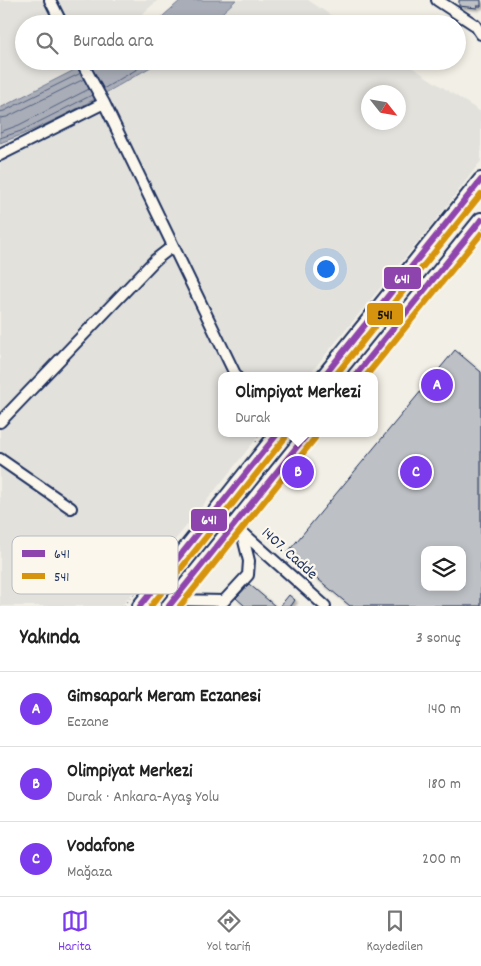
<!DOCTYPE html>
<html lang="tr">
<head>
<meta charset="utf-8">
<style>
	:root { --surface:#fff; --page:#f2f2f2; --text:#222; --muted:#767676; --line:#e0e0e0; --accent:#7c3aed }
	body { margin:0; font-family:Dekko,sans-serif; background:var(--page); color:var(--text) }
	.controls { position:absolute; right:15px; bottom:15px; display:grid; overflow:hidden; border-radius:10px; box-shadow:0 2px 8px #0003 }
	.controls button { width:45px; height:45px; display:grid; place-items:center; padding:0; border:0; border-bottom:1px solid var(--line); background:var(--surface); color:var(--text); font:25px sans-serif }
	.compass { position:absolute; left:361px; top:85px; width:45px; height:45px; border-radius:50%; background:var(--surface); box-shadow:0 2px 8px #0003; rotate:121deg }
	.you { position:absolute; left:325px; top:268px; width:18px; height:18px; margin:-12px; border:4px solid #fff; border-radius:50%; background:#1a73e8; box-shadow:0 0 0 8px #1a73e833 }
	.badge { display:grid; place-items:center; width:32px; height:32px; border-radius:50%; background:var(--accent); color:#fff; font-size:16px; font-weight:700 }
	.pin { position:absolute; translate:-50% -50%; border:2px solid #fff; box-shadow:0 1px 5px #0006 }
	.popup { position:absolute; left:218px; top:372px; width:160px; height:65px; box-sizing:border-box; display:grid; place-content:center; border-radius:10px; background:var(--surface); filter:drop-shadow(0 1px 4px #0005); font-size:16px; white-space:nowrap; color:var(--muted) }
	.popup b { font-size:19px; color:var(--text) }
	.popup::after { content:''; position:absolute; left:50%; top:100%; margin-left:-10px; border:10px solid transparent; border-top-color:var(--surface) }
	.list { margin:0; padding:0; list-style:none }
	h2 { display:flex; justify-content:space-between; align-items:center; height:65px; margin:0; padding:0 20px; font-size:21px }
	h2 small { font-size:16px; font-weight:400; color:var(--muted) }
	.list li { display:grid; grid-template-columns:32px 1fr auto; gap:15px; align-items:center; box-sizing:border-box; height:75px; padding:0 20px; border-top:1px solid var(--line) }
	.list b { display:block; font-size:19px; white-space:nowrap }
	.list p { margin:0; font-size:16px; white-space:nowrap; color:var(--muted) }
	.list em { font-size:16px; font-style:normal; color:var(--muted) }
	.icon { flex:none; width:28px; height:28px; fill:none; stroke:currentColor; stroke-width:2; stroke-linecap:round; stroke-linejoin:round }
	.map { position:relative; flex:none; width:481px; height:606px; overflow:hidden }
	.search { position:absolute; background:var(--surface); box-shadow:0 2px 8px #0003; left:15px; right:15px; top:15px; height:55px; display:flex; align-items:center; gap:12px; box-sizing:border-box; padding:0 18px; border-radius:28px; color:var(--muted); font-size:19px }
	.sheet { height:290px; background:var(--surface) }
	nav { display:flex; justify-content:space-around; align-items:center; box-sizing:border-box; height:70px; border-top:1px solid var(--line); background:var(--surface); font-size:14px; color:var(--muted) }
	nav a { display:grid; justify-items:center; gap:2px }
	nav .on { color:var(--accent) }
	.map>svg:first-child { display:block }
	.built { fill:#e2e1dc; fill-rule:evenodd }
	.water { fill:#a9adb7; stroke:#707b93 }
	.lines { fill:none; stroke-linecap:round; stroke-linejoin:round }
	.shore { stroke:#546182; stroke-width:1 }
	.building { fill:#bdc0c4; stroke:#1b2f5e; fill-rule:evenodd; filter:url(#shadow) }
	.minor-casing { stroke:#1b2f5e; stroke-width:14 }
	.highway-casing { stroke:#1b2f5e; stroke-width:18 }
	.path { stroke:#1b2f5e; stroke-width:1; stroke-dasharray:1 4; stroke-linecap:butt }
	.minor { stroke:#fbf7ec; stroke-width:10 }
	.highway { stroke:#fbf7ec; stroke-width:14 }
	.bus-1-casing { stroke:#fbf7ec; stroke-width:10 }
	.bus-2-casing { stroke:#fbf7ec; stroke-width:10 }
	.bus-1 { stroke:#8e44ad; stroke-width:6 }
	.bus-2 { stroke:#d6940e; stroke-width:6 }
	.labels { text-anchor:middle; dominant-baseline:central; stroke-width:4.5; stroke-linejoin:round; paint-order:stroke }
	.street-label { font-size:16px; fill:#1b2f5e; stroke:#fbf7ec }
	.key { fill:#fbf7ec; stroke:#b8bbc1; stroke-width:1 }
	.key-label { font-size:14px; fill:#1b2f5e }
	.line-badge { stroke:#fbf7ec; stroke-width:2 }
	.badge-label { font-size:14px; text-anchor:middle; font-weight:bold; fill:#fff }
	.pale-badge-label { font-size:14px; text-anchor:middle; font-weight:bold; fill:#111 }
</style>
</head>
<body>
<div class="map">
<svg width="481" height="606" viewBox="0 0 481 606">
	<defs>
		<filter id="shadow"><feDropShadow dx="2.5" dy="2.5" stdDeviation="1" flood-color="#0004"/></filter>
	</defs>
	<rect width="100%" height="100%" fill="#f2efe6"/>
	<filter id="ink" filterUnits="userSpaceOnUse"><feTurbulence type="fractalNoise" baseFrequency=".02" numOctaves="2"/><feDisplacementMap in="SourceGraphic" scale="10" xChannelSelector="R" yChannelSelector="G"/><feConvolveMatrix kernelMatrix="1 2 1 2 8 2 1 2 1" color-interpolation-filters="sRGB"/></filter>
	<g filter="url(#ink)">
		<path class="built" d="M0,0H158L131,24H24V61H91L105,94L161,61H402L481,112V161L439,216L308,376H222V433H261L122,606H0ZM368,92H398V122H368Z
			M236,0H308L344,24H210Z"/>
		<path class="water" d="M181,0H236L210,24H154Z
			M92,61H161C109,91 57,123 0,143V108Z"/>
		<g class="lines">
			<path class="shore" d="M103,89L151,61
				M0,112L4,111L81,73
				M0,118L7,117L84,79
				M0,132L19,125L89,89
				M0,138L21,131L92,95"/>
		</g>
		<path class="building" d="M459,0H481V6H477V8L459,6Z
			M455,350L481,372V606H350L287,553ZM425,550H462V587H425Z
			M249,584L275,606H245L236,598Z
			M289,595L295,600L291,606H280Z"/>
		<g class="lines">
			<g class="minor-casing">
				<path id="minor" d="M50,0L62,24
					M437,0L475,25L481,34
					M81,61L104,103L236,376
					M0,155L104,103
					M0,422L155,260L173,246
					M0,459L71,508
					M242,532L325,606
					M173,600L224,601L248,575L249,561L242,533"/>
			</g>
			<g class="highway-casing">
				<path id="highway" d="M324,376L481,180
					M355,376L481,220
					M140,606L278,433
					M169,606L308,433"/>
			</g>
			<path class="path" d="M256,442L260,433
				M124,606L160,562"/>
			<use href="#minor" class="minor"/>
			<use href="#highway" class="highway"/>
			<g class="bus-1-casing">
				<path id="bus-1" d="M324,376L481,180
					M355,376L481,220
					M140,606L278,433
					M169,606L308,433"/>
			</g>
			<g class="bus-2-casing">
				<path id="bus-2" d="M335,376L481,194
					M366,376L481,234
					M151,606L285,438
					M180,606L315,438"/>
			</g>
			<use href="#bus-1" class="bus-1"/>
			<use href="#bus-2" class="bus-2"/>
		</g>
	</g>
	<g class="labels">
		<g class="street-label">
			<text transform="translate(289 554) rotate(42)">1407. Cadde</text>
		</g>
	</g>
	<rect x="12" y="536" width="166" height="58" rx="8" class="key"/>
	<rect x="22" y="550" width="23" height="7" fill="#8e44ad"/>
	<rect x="22" y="573" width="23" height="6" fill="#d6940e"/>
	<g class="key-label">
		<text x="54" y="558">641</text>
		<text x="54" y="581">541</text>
	</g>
	<g class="line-badge">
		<rect x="383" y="266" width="39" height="24" rx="5" fill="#8e44ad"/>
		<rect x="366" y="302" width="38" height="24" rx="5" fill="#d6940e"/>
		<rect x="190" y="508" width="38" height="24" rx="5" fill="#8e44ad"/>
	</g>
	<g class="badge-label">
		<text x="402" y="283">641</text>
		<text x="209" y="524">641</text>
	</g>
	<g class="pale-badge-label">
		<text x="385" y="319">541</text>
	</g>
</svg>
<div class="controls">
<button><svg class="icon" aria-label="layers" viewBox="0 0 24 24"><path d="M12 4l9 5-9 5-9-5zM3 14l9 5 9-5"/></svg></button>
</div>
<svg class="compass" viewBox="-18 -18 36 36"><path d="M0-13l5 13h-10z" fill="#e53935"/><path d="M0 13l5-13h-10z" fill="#767676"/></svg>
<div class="you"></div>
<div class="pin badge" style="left:437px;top:385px">A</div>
<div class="pin badge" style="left:298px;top:472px">B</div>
<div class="popup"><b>Olimpiyat Merkezi</b>Durak</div>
<div class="pin badge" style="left:416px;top:472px">C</div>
<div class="search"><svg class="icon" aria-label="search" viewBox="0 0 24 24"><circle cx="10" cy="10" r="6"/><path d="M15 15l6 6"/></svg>Burada ara</div>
</div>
<section class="sheet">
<h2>Yakında<small>3 sonuç</small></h2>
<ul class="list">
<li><span class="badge">A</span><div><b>Gimsapark Meram Eczanesi</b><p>Eczane</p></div><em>140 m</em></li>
<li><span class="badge">B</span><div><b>Olimpiyat Merkezi</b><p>Durak · Ankara-Ayaş Yolu</p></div><em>180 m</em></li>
<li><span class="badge">C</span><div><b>Vodafone</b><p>Mağaza</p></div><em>200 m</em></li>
</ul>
</section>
<nav>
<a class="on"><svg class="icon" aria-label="map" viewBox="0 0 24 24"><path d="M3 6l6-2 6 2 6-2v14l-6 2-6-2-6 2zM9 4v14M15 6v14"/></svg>Harita</a>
<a><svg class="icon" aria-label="directions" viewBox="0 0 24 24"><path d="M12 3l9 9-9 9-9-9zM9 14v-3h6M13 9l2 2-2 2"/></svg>Yol tarifi</a>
<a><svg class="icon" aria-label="saved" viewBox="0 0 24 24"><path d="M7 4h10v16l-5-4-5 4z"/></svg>Kaydedilen</a>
</nav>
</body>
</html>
